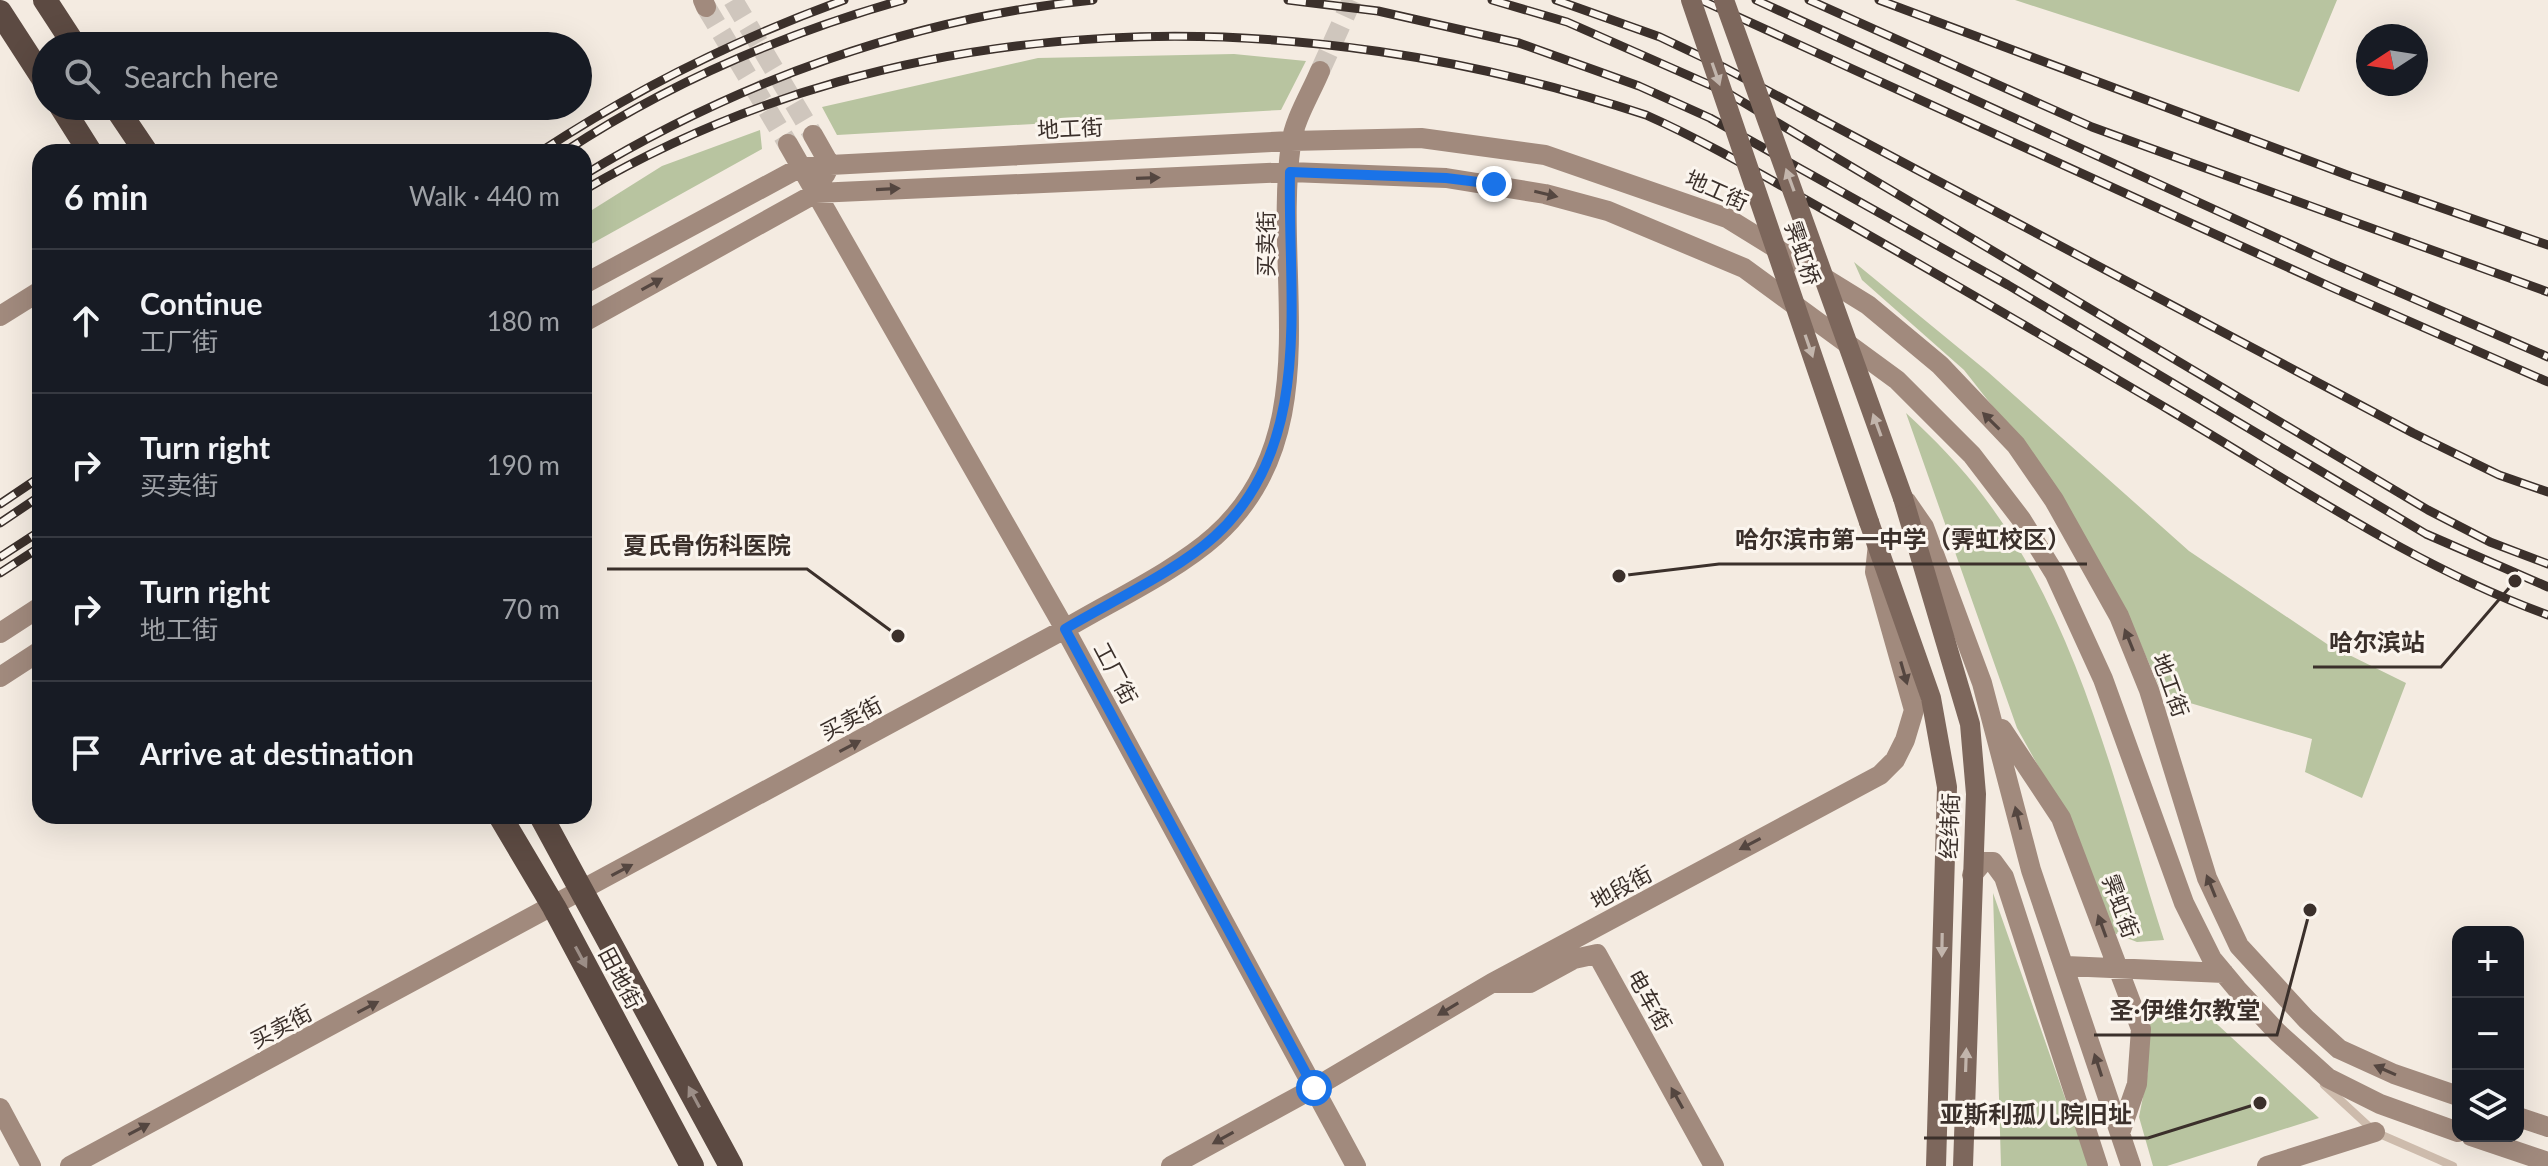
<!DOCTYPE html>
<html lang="en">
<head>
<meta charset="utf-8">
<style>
	:root { --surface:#171b24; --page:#242831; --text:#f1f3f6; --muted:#9ea1a6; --line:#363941 }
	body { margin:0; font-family:Lato,"Noto Sans SC",sans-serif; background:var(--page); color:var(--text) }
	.controls { position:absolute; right:24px; bottom:24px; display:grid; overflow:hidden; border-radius:16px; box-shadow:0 8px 32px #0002 }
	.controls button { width:72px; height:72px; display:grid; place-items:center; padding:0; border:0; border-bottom:2px solid var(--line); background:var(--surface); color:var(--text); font:40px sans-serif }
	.compass { position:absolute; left:2356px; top:24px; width:72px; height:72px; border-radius:50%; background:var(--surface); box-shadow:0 8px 32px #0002; rotate:258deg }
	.stop { position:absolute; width:24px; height:24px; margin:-18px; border:6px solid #1a73e8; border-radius:50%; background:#fff }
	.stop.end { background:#1a73e8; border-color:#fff; box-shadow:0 2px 8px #0008 }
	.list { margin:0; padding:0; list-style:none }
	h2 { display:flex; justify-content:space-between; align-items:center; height:104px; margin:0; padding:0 32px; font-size:34px }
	h2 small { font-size:26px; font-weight:400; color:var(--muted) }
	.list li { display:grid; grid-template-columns:52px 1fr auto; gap:24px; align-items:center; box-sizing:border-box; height:144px; padding:0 32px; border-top:2px solid var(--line) }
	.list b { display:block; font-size:30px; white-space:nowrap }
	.list p { margin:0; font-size:26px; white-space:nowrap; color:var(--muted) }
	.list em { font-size:26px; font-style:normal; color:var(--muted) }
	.icon { flex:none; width:44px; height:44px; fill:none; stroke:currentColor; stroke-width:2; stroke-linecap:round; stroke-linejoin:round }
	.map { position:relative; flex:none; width:2548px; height:1166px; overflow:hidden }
	.search { position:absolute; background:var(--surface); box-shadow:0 8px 32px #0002; left:32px; top:32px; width:560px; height:88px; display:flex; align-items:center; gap:20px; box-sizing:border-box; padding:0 28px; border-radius:44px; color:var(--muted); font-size:30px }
	.panel { position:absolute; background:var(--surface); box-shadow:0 8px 32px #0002; left:32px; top:144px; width:560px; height:680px; border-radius:24px }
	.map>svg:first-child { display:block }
	.green { fill:#b8c4a0 }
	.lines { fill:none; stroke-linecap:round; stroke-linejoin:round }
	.secondary-tunnel { stroke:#cfc6bd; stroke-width:20; stroke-dasharray:20 10; stroke-linecap:butt }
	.lane { stroke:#cdbbac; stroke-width:8 }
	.secondary { stroke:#a18a7d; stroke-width:20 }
	.primary { stroke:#7d675c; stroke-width:20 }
	.highway { stroke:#5c4a42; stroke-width:24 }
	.rail-casing { stroke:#3b302b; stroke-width:9 }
	.rail { stroke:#fbf5ee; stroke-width:6; stroke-dasharray:18; stroke-linecap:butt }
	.primary-bridge { stroke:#7d675c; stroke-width:20 }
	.oneway { fill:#c2b5ac }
	.oneway2 { fill:#544640 }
	.oneway3 { fill:#9c8e87 }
	.route { stroke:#1a73e8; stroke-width:10 }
	.labels { text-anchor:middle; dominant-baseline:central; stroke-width:6; stroke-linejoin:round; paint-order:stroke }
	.street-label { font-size:22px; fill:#3b302b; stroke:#fbf5ee }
	.leader { fill:none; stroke:#3b302b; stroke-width:3 }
	.callout-dot { fill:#3b302b; stroke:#fbf5ee; stroke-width:3 }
	.callout-label { font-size:24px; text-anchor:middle; font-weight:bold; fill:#3b302b; stroke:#fbf5ee; stroke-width:6; stroke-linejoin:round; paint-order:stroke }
</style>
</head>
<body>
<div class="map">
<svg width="2548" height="1166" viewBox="0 0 2548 1166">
	<rect width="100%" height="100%" fill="#f4ebe1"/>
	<path class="green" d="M2015,0H2337L2299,92Z
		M1234,54L1306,61L1281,110L837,135L822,107L1038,58Z
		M760,130L762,149L584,248V215L662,166Z
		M1854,262L1988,372L2189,551L2327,644L2406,683L2362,798L2305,772L2312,739L2163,695L2122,602L2052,482L1964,370L1862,280Z
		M1906,413C1934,439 1961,466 1984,497C2079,622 2117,794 2164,940L2137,942L2114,933L2076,834L2017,728Z
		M1993,893L2089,1166H2001Z
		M2130,1010L2206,1014L2319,1118L2167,1166H2153L2139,1117L2148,1071Z"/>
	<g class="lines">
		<path class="secondary-tunnel" d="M733,0L813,135
			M706,7L788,144
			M1320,71L1352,0"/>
		<path class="lane" d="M2324,1085L2375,1132L2453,1166"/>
		<path class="secondary" d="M703,0L706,7
			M813,135L830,165L825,175
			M788,144L1065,629L1356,1166
			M584,284L801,167L830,165L1291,141L1421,138L1545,155L1727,218L1868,305L1940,365L2016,445L2054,500L2119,616L2149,690L2207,878L2239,946L2306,1019L2339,1049L2394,1074L2458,1096
			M0,316L40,291
			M584,322L816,193L1290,172L1446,178L1545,194L1608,211L1744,268L1897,380L1972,455L2021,519L2055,574L2103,679L2184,903L2212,959L2237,989L2277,1032L2328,1078L2380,1104L2458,1132
			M1906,501L1924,527L1982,683L2031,870L2131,1166
			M0,633L40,607
			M0,677L40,651
			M2002,729L2061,818L2141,1029L2137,1084L2120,1133
			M1972,875L1983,862H1993L2004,877L2098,1166
			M2066,966L2224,973
			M1494,983H1530L1574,959L1597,954L1714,1166
			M0,1108L31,1166
			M2518,1117L2548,1127
			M2471,1136L2548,1162
			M70,1166L1065,629C1110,602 1176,571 1215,536C1329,434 1272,277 1291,144C1294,120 1311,93 1320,71
			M1171,1166L1314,1088L1492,983L1880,775L1895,760L1905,740L1914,710L1875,572L1878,544
			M2267,1166L2375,1132"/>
		<path class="primary" d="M1903,498L1970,724L1976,794L1963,1166
			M1869,522L1931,698L1947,787L1936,1166"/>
		<path class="highway" d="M45,0L75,46
			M0,12L46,83
			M61,106L90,152
			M115,106L146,152
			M500,816L554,907L692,1166
			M541,816L731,1166"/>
		<g class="rail-casing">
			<path id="rail" d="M1288,0L1378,11L1519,43L1639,86L1710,118L2008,285L2426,534L2548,587
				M1492,0L1567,22L1726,92L2428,510L2490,542L2548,564
				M1556,0L1660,37L1723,67L2413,433L2499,475L2548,492
				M1701,0L2331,287L2548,382
				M1756,0L2327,261L2548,357
				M1809,0L2092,127L2548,292
				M1879,0L2350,176L2548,245
				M540,152C636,89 736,39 844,0
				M564,152C669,83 782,34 903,0
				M584,175C736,82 915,17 1093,0
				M584,190C908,0 1299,0 1646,115C1709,143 1767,178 1826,211C1942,276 2056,344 2171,411C2294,483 2413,566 2548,615
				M0,504L40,477
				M0,523L40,496
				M0,557L40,531
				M0,573L40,547"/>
		</g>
		<use href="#rail" class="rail"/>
		<path class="primary-bridge" d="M1691,0L1869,522
			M1724,0L1903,498"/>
	</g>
	<defs><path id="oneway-solid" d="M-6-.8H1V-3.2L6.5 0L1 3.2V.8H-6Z" transform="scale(2)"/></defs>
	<g class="oneway">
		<use href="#oneway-solid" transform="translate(1716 74) rotate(71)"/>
		<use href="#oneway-solid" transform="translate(1790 180) rotate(-110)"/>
		<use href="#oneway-solid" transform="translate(1809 346) rotate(71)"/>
		<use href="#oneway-solid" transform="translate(1877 425) rotate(-110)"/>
		<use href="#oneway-solid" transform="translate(1942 945) rotate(91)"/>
		<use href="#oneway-solid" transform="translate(1966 1060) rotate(-88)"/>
	</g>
	<g class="oneway2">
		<use href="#oneway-solid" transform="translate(1148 178) rotate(-2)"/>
		<use href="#oneway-solid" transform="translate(888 189) rotate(-3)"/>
		<use href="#oneway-solid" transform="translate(1546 194) rotate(13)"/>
		<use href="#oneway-solid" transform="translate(652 284) rotate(-29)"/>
		<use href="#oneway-solid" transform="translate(1991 421) rotate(-135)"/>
		<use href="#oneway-solid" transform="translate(2129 640) rotate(-112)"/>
		<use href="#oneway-solid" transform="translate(1904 673) rotate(74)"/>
		<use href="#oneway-solid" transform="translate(850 746) rotate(-28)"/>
		<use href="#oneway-solid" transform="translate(2018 818) rotate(-104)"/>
		<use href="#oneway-solid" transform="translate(1750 844) rotate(152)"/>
		<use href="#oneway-solid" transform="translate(622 870) rotate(-28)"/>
		<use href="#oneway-solid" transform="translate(2211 886) rotate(-112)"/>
		<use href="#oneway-solid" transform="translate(2102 926) rotate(-110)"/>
		<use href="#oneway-solid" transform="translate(368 1007) rotate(-28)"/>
		<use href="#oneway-solid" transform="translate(1448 1009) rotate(149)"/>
		<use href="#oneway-solid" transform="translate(2098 1065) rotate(-108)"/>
		<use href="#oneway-solid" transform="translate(2385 1070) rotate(-156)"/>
		<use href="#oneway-solid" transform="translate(1677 1098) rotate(-119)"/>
		<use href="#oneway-solid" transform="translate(139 1129) rotate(-28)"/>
		<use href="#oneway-solid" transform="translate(1223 1138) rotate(151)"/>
	</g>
	<g class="oneway3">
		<use href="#oneway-solid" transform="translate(581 957) rotate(62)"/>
		<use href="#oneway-solid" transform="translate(694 1097) rotate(-118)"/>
	</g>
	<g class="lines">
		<path class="route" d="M1314,1088L1065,629C1110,602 1177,571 1215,536C1316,444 1287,296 1290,172L1446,178L1494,184"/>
	</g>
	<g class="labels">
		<g class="street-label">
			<text transform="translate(1070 128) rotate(-3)">地工街</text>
			<text transform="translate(1717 190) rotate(24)">地工街</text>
			<text transform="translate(1265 244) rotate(-90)">买卖街</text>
			<text transform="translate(1803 253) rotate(71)">霁虹桥</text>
			<text transform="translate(1116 673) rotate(62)">工厂街</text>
			<text transform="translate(2171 685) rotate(70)">地工街</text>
			<text transform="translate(851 718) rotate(-28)">买卖街</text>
			<text transform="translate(1949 826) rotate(-88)">经纬街</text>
			<text transform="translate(1621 887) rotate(-28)">地段街</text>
			<text transform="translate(2121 906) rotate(70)">霁虹街</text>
			<text transform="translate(621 978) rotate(62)">田地街</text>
			<text transform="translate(1650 1000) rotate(61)">电车街</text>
			<text transform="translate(281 1026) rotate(-28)">买卖街</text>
		</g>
	</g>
	<path class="leader" d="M1619 576L1719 564H2087M898 636L807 569H607M2515 581L2441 667H2313M2310 910L2277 1035H2094M2260 1103L2148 1138H1924"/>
	<g class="callout-dot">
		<circle cx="1619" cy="576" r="8"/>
		<circle cx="898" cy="636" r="8"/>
		<circle cx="2515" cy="581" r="8"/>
		<circle cx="2310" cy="910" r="8"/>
		<circle cx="2260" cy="1103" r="8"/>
	</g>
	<g class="callout-label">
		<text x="1903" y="548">哈尔滨市第一中学（霁虹校区）</text>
		<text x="707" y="554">夏氏骨伤科医院</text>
		<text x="2377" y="651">哈尔滨站</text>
		<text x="2185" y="1019">圣·伊维尔教堂</text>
		<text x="2036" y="1123">亚斯利孤儿院旧址</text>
	</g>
</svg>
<div class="controls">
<button>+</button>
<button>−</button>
<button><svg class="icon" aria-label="layers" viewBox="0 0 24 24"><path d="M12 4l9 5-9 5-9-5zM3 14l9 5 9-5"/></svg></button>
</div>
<svg class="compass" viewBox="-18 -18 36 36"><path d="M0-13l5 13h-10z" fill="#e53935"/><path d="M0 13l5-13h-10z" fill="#9ea1a6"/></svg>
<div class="stop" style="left:1314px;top:1088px"></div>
<div class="stop end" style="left:1494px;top:184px"></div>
<div class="search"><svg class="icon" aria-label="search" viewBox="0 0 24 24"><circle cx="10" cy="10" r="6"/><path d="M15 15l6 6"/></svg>Search here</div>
<section class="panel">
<h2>6 min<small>Walk · 440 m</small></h2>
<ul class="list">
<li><svg class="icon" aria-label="ahead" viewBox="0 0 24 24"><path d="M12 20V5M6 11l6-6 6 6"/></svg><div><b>Continue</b><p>工厂街</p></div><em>180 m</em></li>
<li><svg class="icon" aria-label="right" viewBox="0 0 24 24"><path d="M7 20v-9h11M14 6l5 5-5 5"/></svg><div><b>Turn right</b><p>买卖街</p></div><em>190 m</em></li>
<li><svg class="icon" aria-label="right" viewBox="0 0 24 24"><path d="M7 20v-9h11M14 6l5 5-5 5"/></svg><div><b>Turn right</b><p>地工街</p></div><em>70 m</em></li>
<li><svg class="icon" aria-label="arrive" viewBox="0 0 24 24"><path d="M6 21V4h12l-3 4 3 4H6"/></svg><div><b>Arrive at destination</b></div></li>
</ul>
</section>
</div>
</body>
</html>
